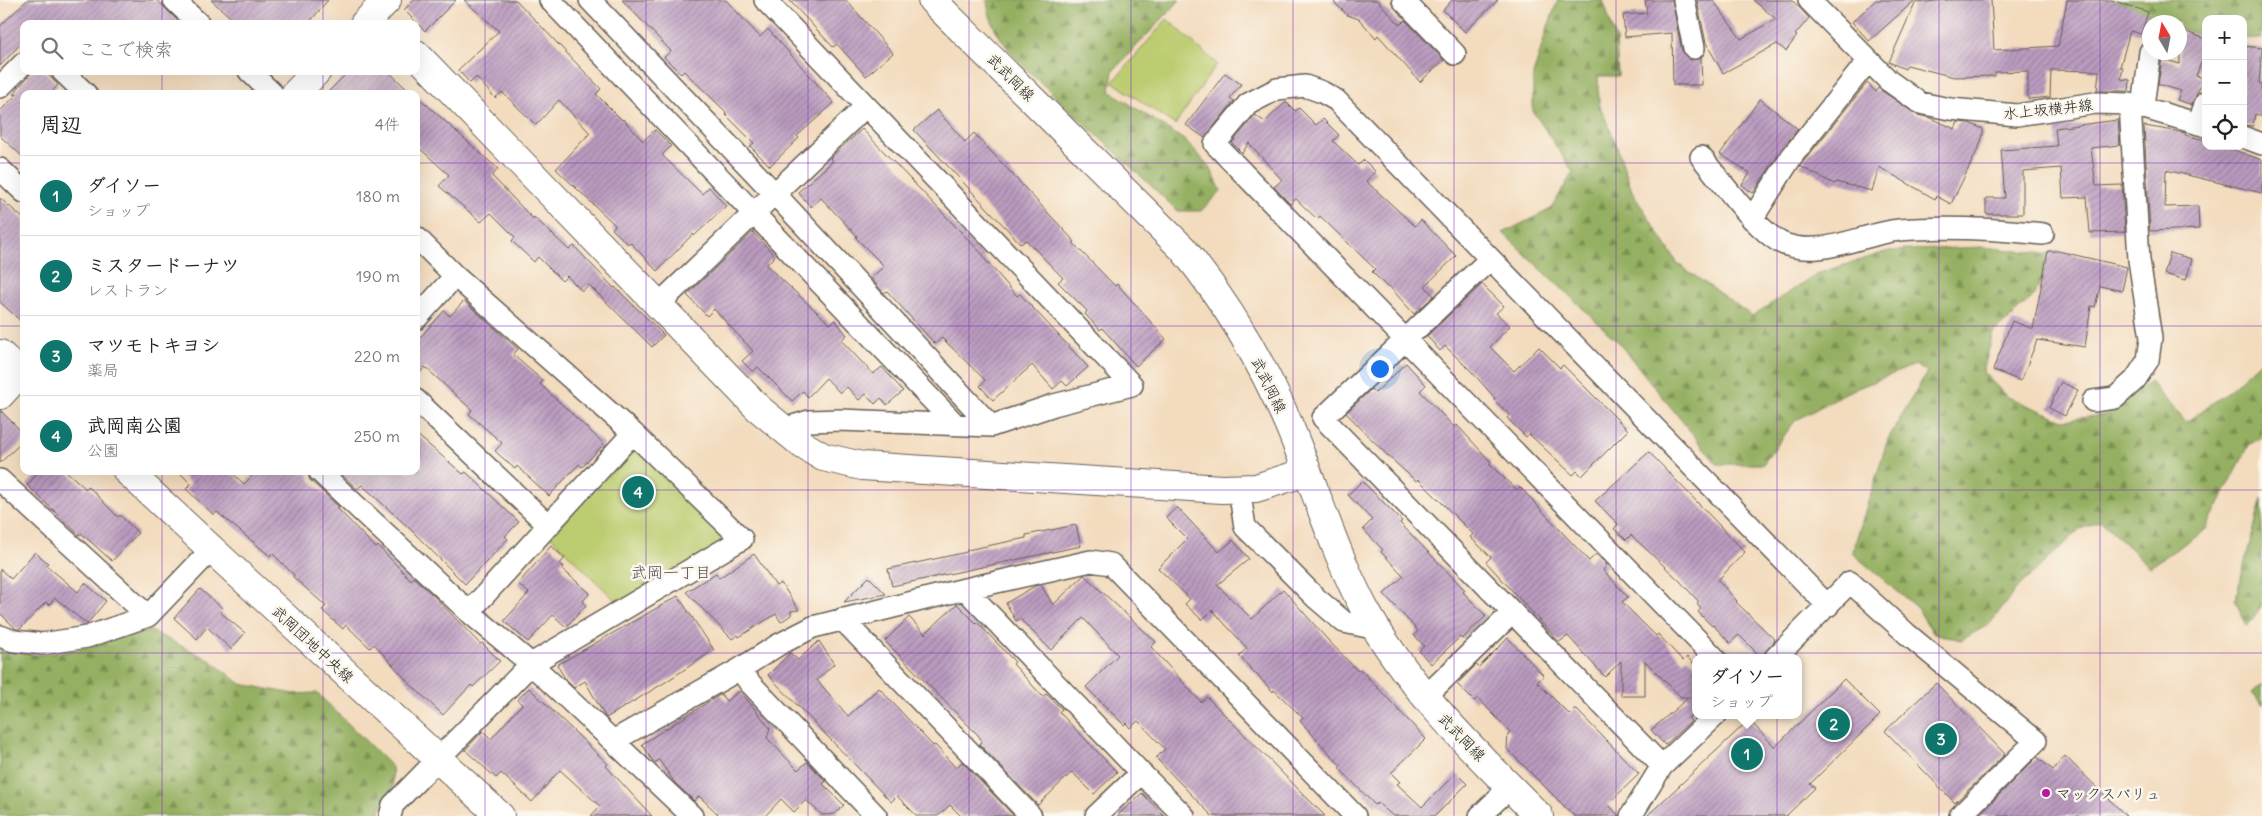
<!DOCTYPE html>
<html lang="ja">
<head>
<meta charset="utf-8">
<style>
	:root { --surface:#fff; --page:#f2f2f2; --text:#222; --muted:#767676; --line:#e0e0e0; --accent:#0f766e }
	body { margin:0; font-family:Delius,"Klee One",sans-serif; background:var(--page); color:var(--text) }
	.controls { position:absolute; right:15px; top:15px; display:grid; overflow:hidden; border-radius:10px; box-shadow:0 5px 20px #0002 }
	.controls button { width:45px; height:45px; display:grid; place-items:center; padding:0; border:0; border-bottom:1px solid var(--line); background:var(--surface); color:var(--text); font:25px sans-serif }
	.compass { position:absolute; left:2142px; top:15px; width:45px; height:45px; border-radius:50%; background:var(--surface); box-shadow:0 5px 20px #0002; rotate:350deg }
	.you { position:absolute; left:1379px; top:368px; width:18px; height:18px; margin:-12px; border:4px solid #fff; border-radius:50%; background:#1a73e8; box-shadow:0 0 0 8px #1a73e833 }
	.badge { display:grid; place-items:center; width:32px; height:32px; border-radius:50%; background:var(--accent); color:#fff; font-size:16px; font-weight:700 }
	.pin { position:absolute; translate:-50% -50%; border:2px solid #fff; box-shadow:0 1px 5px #0006 }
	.popup { position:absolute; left:1692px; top:654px; width:110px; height:65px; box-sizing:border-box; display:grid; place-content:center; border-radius:10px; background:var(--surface); filter:drop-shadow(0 1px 4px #0005); font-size:16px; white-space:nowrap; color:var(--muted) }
	.popup b { font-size:19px; color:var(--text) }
	.popup::after { content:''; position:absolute; left:50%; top:100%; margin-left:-10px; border:10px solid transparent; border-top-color:var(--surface) }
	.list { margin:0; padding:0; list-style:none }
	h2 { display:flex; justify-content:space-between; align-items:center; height:65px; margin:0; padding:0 20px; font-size:21px }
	h2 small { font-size:16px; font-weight:400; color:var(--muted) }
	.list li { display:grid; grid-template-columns:32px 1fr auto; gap:15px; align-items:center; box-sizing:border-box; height:80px; padding:0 20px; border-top:1px solid var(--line) }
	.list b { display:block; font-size:19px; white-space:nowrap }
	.list p { margin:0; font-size:16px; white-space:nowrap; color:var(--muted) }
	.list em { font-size:16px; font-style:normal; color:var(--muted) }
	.icon { flex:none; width:28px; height:28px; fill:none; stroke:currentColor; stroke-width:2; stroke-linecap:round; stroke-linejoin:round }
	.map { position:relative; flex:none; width:2262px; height:816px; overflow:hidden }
	.search { position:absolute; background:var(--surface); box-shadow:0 5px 20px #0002; left:20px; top:20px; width:400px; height:55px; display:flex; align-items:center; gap:12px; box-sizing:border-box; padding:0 18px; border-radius:10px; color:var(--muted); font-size:19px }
	.panel { position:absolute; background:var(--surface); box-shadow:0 5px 20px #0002; left:20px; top:90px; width:400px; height:385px; border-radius:10px }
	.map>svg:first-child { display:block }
	.forest { fill:url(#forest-firs); stroke:#58663f }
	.park { fill:#bccc6f; stroke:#6c7446 }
	.building { fill:url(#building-hatch) }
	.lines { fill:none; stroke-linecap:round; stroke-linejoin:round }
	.street-casing { stroke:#675f55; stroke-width:24 }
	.secondary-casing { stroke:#675f55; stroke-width:30 }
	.street { stroke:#fff; stroke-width:21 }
	.secondary { stroke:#fff; stroke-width:28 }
	.grid { fill:none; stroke:#7b2cbf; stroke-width:1; stroke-opacity:0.55 }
	.poi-dot { fill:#b5179e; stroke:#fbf7ec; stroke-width:2 }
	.labels { text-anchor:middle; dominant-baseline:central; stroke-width:5; stroke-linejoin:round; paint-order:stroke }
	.street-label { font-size:15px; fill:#1c1c1c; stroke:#fbf7ec }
	.poi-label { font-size:15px; fill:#1c1c1c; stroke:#fbf7ec; text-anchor:start }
	.neighbourhood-label { font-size:16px; fill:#544855; stroke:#fbf7ec }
</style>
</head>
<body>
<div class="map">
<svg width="2262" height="816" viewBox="0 0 2262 816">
	<defs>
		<pattern id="forest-firs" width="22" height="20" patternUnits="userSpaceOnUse" patternTransform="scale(1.25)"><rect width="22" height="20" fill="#95b062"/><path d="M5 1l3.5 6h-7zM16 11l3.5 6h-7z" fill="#798e50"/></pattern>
		<pattern id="building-hatch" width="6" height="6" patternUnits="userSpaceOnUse" patternTransform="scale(1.25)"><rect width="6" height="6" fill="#bb9bc0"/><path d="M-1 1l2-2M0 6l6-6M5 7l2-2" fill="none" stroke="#977e9b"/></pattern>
	</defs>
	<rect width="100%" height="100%" fill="#fbf7ec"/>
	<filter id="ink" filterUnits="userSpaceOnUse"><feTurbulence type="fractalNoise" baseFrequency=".02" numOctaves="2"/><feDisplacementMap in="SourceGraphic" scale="10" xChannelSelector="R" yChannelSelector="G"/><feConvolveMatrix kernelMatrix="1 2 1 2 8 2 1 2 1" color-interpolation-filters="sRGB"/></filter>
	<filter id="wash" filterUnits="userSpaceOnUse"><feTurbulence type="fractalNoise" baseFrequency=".0096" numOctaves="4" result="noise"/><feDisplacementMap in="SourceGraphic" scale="20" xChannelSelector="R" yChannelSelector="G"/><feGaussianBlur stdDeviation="1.12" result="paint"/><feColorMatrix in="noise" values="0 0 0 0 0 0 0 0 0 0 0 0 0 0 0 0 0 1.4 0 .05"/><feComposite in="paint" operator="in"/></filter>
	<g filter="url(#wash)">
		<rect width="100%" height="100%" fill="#f3dbbe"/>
		<path class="forest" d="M987,0H1180L1113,71L1110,91L1184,140L1210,167L1221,191L1201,211H1178L1020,63C1004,44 989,26 987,0Z
			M1558,0H1603L1616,40L1618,76H1598L1599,104L1615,141L1632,191L1678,264L1752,316L1819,273L1889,251L1983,247L2055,255L2033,297L1993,333L1983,372L2007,397L2064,420L2105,415L2150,382L2186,422L2224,395L2262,360V437L2249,445L2206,529L2150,567L2101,521L2080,529L2015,590L1990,624L1961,640L1933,633L1917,608L1852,553L1888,439L1927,372L1915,365L1845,393L1795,421L1763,464H1717L1617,341L1503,233L1551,209L1573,172L1533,111V75L1547,29Z
			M2102,0H2262V39L2243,38V19H2206V36H2202L2180,28V22H2166Z
			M2262,498V605L2247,627L2235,600Z
			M149,630L208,659L241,684L294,694L317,693L392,767L393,789L380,809L381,816H0V644L35,655L72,651Z
			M2262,684V705L2252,693Z"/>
		<path class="park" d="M1167,19L1217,64L1175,125L1113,82Z
			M639,450L726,531L723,545L618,603L550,536L630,452Z"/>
		<g id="blocks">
			<path class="building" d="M27,0H157L181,24H24V40L0,66V26Z
				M211,0H328L308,24H238Z
				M414,0H456L425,31L404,10Z
				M464,0H516L601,89L596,94L622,120L623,119L643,141L655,130L671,146L662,155L702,194L709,187L726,206L694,236L693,234L657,271L630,242L628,244L612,229L615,225L556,169L590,133L559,100L536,125L502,92L495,98L476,77L470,83L458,70L499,31Z
				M622,0H726L760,37L768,29L834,103L797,136L799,138L770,166L750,146L754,143L725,114L726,112L684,71L681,74L664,57L671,51Z
				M789,0H846L893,53L866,76L837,44L833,47Z
				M1332,0H1377L1400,25L1405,20L1444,60L1420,82L1378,35L1376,38L1359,19L1347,15Z
				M1452,0H1498L1465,32L1443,10Z
				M1645,0H1672L1682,51L1690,60L1701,58L1702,85H1673L1672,33L1625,37L1623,15L1647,13Z
				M1697,0H1713L1741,39L1776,19L1753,0H1792L1809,18L1795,35L1797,36L1786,51L1777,44L1723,73L1706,43Z
				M1876,0H1915L1869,41L1852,22Z
				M1948,0H1991L1994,50L2058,46L2067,0H2112L2148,12L2141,34L2130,31L2120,67H2123L2121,79L2130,80L2129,91H2097L2099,71L2051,70L2050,97L2028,99V71L1995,72V76L1954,77L1907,65L1905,69L1889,62L1915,3Z
				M2184,31L2206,39V50L2196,76L2204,78L2192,105L2177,100L2181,91L2158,84L2162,59L2180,64V44Z
				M2243,46L2262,48L2259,83L2262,84V116L2255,114L2253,126L2243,125Z
				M33,71H44L58,85L50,94H24V158L0,136V111L17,94H13Z
				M349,71H388L412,94H326Z
				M1225,73L1241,84L1230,98L1234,101L1205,138L1186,125Z
				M1867,83L1876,92L1878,88L1917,115L1931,118L1955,129L1958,122L1969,123L1983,129V135L1979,147L1951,204L1936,196L1935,199L1879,167L1872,191L1836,182L1834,184L1800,166Z
				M416,95L498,169L492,176L533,219L534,217L569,250L574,246L614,288L615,287L664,335L652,347L589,285L582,291L567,276L562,281L538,257L534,262L512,241L515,237L491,213L481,222L439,186L449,175L416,145Z
				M1760,99L1798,129L1782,149L1753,193L1742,185L1750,173L1720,154Z
				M1286,102L1295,111L1299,108L1316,125L1323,119L1339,135L1333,141L1358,165L1364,160L1376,172L1366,181L1415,226L1421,220L1456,256L1425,286L1434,296L1414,314L1389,286L1387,287L1372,272L1375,269L1320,216L1317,219L1296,199L1290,204L1276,189L1274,187L1282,180L1249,143L1242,153L1232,143L1255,115L1265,122Z
				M937,110L965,142L974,133L1075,242L1073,243L1115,286L1117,284L1166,339L1136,366L1102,328L1100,330L1085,314L1087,311L1058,282L1063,278L1026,240L1021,244L914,130Z
				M2118,120L2120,145L2091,148L2096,186L2122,185L2125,232L2090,233L2087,197L2063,198L2061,168L2023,171V214H1986V198H2005L2001,150L2057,146L2055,128Z
				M2144,126L2181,132L2186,133L2185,135L2206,140V146H2223L2262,160V193L2166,170L2165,207L2198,206L2199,229L2150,231Z
				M862,129L984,256L983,257L1017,296L1020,294L1088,367L1067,386L1062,381L1053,389L1032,365L993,400L980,386L985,380L942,338L935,344L887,291L884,293L871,278L884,266L856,238L857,236L821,198L811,207L798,192L833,161L830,158Z
				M0,198L24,219V324L0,302Z
				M753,232L775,256L766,265L830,324L835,320L847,335L841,340L873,374L882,367L903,391L887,405L881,398L875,404L866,394L859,400L847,387L840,393L826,378L808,397L803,391L792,401L758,367L753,372L742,361L753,351L714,309L707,316L687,295Z
				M2048,251H2058L2127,267L2122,291L2100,286L2095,307L2091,306L2085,347L2037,340L2021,381L1993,370L2012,321L2033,329Z
				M2170,253L2192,259L2186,280L2164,274Z
				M1482,284L1504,306L1496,313L1510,326L1490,347L1514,371L1539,347L1560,368L1563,365L1628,430L1582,476L1577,471L1573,475L1529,434L1526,437L1507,418L1510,415L1494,400L1495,398L1471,371L1445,346L1440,351L1427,336Z
				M464,301L518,349L513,355L543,381L540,384L604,444L582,467L579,464L549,496L517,466L515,469L495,451L502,443L469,414L472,410L425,367L416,377V342L444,311L450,316Z
				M1406,363L1426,385L1420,391L1454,427L1457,425L1491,462L1489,464L1517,490L1520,487L1589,561L1596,554L1607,565L1603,570L1628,597L1622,602L1656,636L1658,634L1683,661L1687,657L1696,666V710L1688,718L1691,721L1665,745L1651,730L1689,697H1681L1645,661V696H1621V661L1605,677L1568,636L1559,642L1486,562L1491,557L1470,537L1473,534L1418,479L1416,481L1388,456L1346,413L1371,389L1375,393Z
				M2061,382L2078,390L2065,416L2049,408Z
				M0,410L24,434V440L0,463Z
				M416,434L463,474L466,472L519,522L505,536L508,539L465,584L409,528L362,485L357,489L338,471H416Z
				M1649,452L1745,552L1718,580L1737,601L1736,602L1775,640L1761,657L1739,635L1730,643L1713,625L1712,626L1698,612L1701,609L1697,604L1699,602L1679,580L1631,535L1626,540L1614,529L1618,524L1595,501Z
				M40,471H66L86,489L88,486L118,517L120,515L138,533L112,561L81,533L79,535L27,485Z
				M178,471H230L244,484L257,471H307L310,480L339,507L337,508L376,548L378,546L411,580L413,577L433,595L480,644L482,643L500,661L473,687L471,685L443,715L409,683L374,644L370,648L346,625L343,629L322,610L326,606L293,577L294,575L272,553L270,556L217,512L214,515L186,489L191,484Z
				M1362,481L1402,521L1400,523L1465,590L1463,592L1486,616L1462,639L1460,637L1431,664L1419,651L1424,646L1414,635L1418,631L1384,594L1404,576L1381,552L1383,550L1363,529L1372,520L1348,495Z
				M1177,507L1219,552L1233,540L1249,559L1217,585L1252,619L1283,589L1326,638L1358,671L1360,669L1426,739L1391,773L1400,782L1397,784L1422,807L1456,773L1467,784L1435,816H1393L1378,803L1375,805L1339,768L1341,766L1300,721L1303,718L1274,690L1273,692L1239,656L1247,648L1212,610L1202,620L1185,604L1190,599L1158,568L1187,539L1166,518Z
				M1076,525L1081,546L892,586L888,569L967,552V550L1026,538V535Z
				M551,546L565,558L560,564L564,567L562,569L590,593L583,601L586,605L566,627L553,615L528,642L504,621L529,593L518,584Z
				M35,552L48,563L46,565L78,592L85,583L106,601L87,624L55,598L49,605L46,602L20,629H16L0,613V569L11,579Z
				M754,554L776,586L781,583L799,610L791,611V615L781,622L776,614L739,637L738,635L732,639L686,592L716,573L719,578Z
				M1084,575L1156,642L1151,647L1201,702L1207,697L1325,816H1212L1156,758L1165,749L1138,721L1130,728L1126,723L1124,725L1086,687L1118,655L1083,618L1051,650L1020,619L1016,621L1006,603L1035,586L1041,585L1053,605Z
				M869,577L886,594L844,602Z
				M200,589L223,609L220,612L245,633L231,649L207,627L197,639L174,618Z
				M678,596L714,650L664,683L606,718L585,681L574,688L566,680L557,665Z
				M957,604L976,623L977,622L1015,662L1013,664L1043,697L1046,694L1062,709L1059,712L1117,772L1094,794L1072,772L1038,805L979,744L982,741L978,735L885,641L909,617L925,634Z
				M1508,638L1544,676L1537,682L1569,714L1575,708L1639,774L1608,804L1619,816H1574L1507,749L1508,734L1510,732L1478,698L1474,701L1457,684L1476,665L1479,667Z
				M819,641L834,664L817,680L848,716L879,688L933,746L935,745L956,768L962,762L1014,816H961L950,805L938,816H917L897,796L891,802L768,675L790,653L798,660Z
				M1844,679L1880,715L1810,784L1815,788L1786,816H1647L1749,720L1775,747Z
				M1936,683L2005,754L1955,803L1885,731Z
				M529,688L608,764L606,766L652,816H591L600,806L560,770L532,802L501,773L496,778L465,750L483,731L491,739L522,704L517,700Z
				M740,691L770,728L767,738L798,770L807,762L826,781L823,784L844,805L835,814L822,815L806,800L794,812L781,799L765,816H720L699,796L694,801L675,783L659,760L654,763L642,744L721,694L726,701Z
				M2065,756L2126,816H1978L2037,757L2053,770Z
				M1142,793L1164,816H1117Z"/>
		</g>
	</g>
	<g filter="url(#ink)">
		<use href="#blocks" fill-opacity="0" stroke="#675f55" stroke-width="1"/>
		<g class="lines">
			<g class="street-casing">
				<path id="street" d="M174,0L199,24
					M550,0L955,424
					M590,0L775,194L991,426
					M765,0L1132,385L1054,405L991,426L840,420L809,421L784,429
					M1403,0L1455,54
					M1684,0L1694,48
					M1809,0L1889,81L1920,103L1950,109L2017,115L2095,103L2130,104L2206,126
					M62,71L86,94
					M249,71L273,94
					M0,87L24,63
					M2143,107L2150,52
					M2198,124L2206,102
					M2243,137L2262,144
					M1701,157C1719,178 1760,235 1784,244C1822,258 1862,234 1899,230C1948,226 1995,229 2043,234
					M0,169L24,192
					M1752,219L1792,156L1868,61
					M1489,260L1323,418L1662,766
					M658,305L865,107
					M416,319L455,276
					M416,400L549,526
					M2093,401L2115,398L2135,380L2148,360L2151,338L2139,260L2130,104
					M319,471L469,612L531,664L613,741L740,669
					M0,480L148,616
					M1239,489L1245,527L1316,598L1344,622L1377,629
					M965,589L1141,773L1096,816
					M469,612L633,433
					M842,619L1031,816
					M0,636L14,641L42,644L87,637L148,616L212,549
					M1715,658L1215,144L1248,104L1277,89L1305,86L1322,92L1336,100L1828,606
					M1775,658L1850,582L1907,634L2036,741L1960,816
					M1425,697L1511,614
					M613,741L692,816
					M1141,773L1184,816
					M390,816L393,805L531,664L742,539L633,433L455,276L416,237
					M876,816L749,682L740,669L778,645L813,627L965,589L1091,561L1111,564L1355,816
					M1480,816L1510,787
					M1631,816L1662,766L1716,715"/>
			</g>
			<g class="secondary-casing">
				<path id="secondary" d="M932,0L1183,249C1226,302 1261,360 1288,423C1314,484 1333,549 1364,608C1408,688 1475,752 1539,816
					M364,24L387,0
					M416,54L758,408L803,445L823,457L862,466L1222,489L1256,488L1306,472
					M295,94L317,71
					M0,354L24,376
					M0,395L24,369
					M127,471L500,816"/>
			</g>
			<use href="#street" class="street"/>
			<use href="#secondary" class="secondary"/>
		</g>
	</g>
	<path class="grid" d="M162,0V24M323,0V24M485,0V816M646,0V816M808,0V816M969,0V816M1131,0V816M1293,0V816M1454,0V816M1616,0V816M1777,0V816M1939,0V816M2100,0V816M162,71V94M323,71V94M0,163H24M416,163H2262M0,326H24M416,326H2262M162,471V816M323,471V816M0,490H2262M0,653H2262"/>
	<circle class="poi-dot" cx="2046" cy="793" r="5"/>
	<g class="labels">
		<g class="street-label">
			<text transform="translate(1011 77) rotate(45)">武武岡線</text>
			<text transform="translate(2048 109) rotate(-6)">水上坂横井線</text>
			<text transform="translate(1269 385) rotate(64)">武武岡線</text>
			<text transform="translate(313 644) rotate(43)">武岡団地中央線</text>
			<text transform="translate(1462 737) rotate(46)">武武岡線</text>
		</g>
		<g class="poi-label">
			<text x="2056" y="793">マックスバリュ</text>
		</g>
		<g class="neighbourhood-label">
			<text x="671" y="572">武岡一丁目</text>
		</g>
	</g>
</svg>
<div class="controls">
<button>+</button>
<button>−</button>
<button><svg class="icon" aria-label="locate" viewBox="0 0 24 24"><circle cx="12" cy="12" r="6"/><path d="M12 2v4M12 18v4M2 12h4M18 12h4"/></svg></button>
</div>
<svg class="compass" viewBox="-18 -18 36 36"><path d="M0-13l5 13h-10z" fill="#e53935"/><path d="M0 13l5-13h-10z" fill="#767676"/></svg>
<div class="you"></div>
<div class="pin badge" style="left:1747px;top:754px">1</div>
<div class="popup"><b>ダイソー</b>ショップ</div>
<div class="pin badge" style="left:1834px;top:724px">2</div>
<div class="pin badge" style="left:1941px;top:739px">3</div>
<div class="pin badge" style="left:638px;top:492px">4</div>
<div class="search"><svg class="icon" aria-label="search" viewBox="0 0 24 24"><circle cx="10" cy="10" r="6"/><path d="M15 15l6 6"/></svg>ここで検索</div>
<section class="panel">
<h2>周辺<small>4件</small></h2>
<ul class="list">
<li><span class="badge">1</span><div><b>ダイソー</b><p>ショップ</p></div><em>180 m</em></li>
<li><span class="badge">2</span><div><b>ミスタードーナツ</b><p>レストラン</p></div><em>190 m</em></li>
<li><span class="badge">3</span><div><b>マツモトキヨシ</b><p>薬局</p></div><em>220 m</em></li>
<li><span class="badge">4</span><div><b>武岡南公園</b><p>公園</p></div><em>250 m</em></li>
</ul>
</section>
</div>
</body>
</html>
